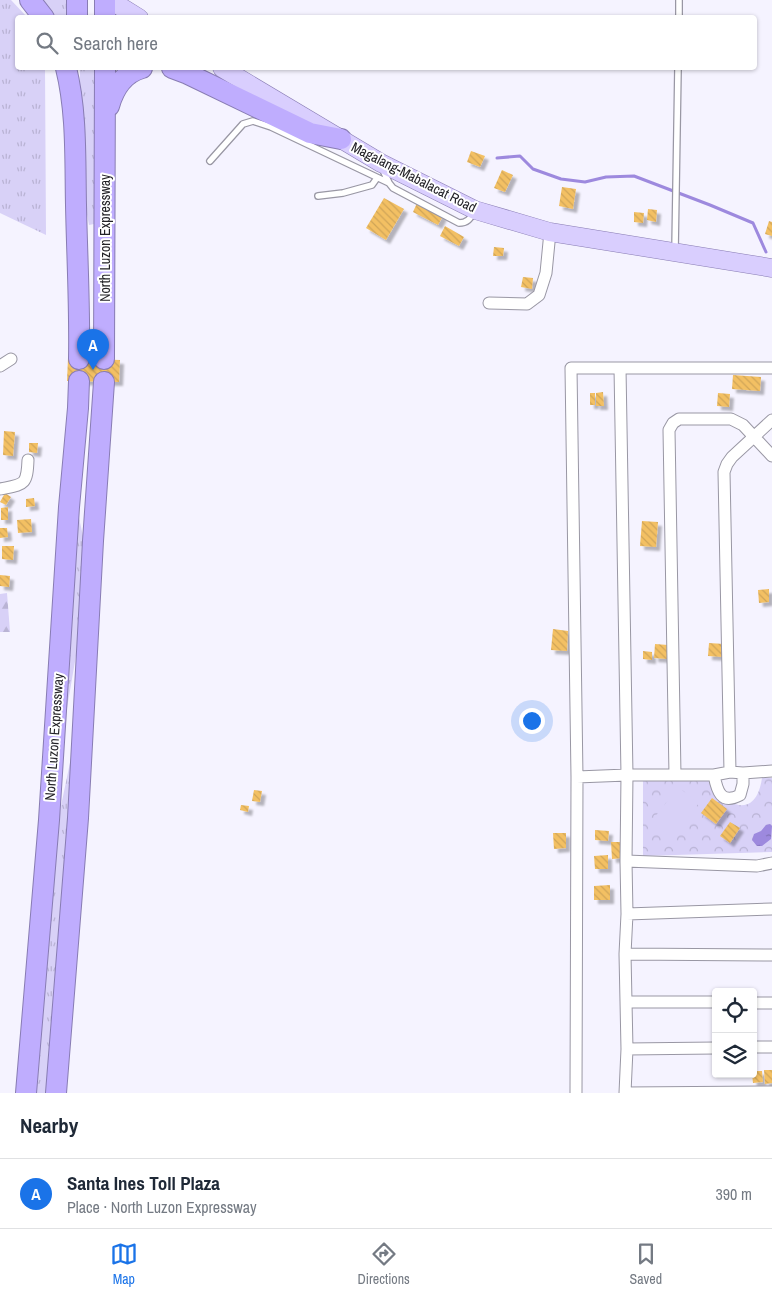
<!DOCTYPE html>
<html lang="en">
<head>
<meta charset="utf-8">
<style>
	:root { --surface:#fff; --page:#f2f2f3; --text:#1f2937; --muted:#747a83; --line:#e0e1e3; --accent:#1a73e8 }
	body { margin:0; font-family:"Archivo Narrow",sans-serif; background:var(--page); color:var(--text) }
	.controls { position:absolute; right:15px; bottom:15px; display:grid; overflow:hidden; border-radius:5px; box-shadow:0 1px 4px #0004 }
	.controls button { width:45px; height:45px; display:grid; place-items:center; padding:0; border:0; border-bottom:1px solid var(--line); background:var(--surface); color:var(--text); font:25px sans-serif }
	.you { position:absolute; left:531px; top:720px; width:18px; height:18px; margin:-12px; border:4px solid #fff; border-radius:50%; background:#1a73e8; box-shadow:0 0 0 8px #1a73e833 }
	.badge { display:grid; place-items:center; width:32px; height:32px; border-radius:50%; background:var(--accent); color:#fff; font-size:16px; font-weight:700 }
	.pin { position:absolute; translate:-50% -41px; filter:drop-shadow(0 1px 2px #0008) }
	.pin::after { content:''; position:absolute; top:26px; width:18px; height:15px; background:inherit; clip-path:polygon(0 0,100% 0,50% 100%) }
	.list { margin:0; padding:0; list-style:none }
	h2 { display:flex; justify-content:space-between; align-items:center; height:65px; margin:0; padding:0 20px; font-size:21px }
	h2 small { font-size:16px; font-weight:400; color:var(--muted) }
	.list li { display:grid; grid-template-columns:32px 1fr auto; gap:15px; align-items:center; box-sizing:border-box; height:70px; padding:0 20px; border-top:1px solid var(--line) }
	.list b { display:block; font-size:19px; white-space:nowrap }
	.list p { margin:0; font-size:16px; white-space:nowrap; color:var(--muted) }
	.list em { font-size:16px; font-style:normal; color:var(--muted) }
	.icon { flex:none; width:28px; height:28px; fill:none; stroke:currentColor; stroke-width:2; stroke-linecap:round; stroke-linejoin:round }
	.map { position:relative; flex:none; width:772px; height:1093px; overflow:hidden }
	.search { position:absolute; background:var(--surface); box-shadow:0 1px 4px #0004; left:15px; right:15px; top:15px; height:55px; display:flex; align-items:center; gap:12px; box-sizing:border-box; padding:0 18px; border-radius:5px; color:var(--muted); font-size:19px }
	.sheet { height:135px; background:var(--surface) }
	nav { display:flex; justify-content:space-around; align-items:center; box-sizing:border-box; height:70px; border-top:1px solid var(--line); background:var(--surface); font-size:14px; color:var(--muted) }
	nav a { display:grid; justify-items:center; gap:2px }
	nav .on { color:var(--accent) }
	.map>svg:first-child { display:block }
	.grass { fill:url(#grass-tufts) }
	.forest { fill:url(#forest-firs) }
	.park { fill:url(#park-crowns) }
	.pitch { fill:#d8d1f7 }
	.water { fill:url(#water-ripples) }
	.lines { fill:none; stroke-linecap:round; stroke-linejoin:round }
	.stream { stroke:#9d89de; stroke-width:3 }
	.building { fill:url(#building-back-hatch); filter:url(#shadow) }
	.lane-casing { stroke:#9997a4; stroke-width:8 }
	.street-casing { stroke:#9997a4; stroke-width:13 }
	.primary-casing { stroke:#887cb3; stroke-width:19 }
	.highway-casing { stroke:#887cb3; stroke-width:22 }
	.lane { stroke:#fff; stroke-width:5.5 }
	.street { stroke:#fff; stroke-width:11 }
	.primary { stroke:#d9cefe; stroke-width:18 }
	.highway { stroke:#bfadfe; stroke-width:20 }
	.labels { text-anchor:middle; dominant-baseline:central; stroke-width:4; stroke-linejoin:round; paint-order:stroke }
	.street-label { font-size:14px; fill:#232227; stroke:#fff }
</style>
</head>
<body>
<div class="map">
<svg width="772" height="1093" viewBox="0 0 772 1093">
	<defs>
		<pattern id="grass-tufts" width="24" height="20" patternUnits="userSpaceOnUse" patternTransform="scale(1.25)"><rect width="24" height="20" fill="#d8d1f7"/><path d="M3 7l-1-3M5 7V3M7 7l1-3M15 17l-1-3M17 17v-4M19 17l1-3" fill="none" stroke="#b9b3d4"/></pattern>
		<pattern id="forest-firs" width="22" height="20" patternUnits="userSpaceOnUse" patternTransform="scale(1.25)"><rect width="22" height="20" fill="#d8d1f7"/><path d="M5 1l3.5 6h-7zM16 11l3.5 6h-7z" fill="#b9b3d4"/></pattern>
		<pattern id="park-crowns" width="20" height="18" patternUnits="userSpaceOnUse" patternTransform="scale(1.25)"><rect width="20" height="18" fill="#d8d1f7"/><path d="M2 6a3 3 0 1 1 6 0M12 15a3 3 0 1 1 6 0" fill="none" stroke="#b9b3d4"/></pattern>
		<pattern id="water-ripples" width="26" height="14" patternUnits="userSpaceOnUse" patternTransform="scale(1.25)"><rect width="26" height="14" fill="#9d89de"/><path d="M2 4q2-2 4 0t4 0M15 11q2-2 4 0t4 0" fill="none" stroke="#8070b4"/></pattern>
		<pattern id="building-back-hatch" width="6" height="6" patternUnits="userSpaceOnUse" patternTransform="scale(1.25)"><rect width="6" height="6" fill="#f3c064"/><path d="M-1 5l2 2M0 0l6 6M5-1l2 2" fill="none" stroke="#d0a557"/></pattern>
		<filter id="shadow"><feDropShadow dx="4" dy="4" stdDeviation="1" flood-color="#0004"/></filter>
	</defs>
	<rect width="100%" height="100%" fill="#f5f3ff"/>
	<path class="grass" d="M0,0H11L27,17L18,18V68H45L46,235L0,213Z
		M34,0H70L71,17H47Z
		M80,68H99V197L94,224L89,225L79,171Z
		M79,518L85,545L78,644L67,708L61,706L68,555Z
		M73,748L71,831L49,1093H30L54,858L61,806Z"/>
	<path class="forest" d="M7,593L10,632H0V594Z"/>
	<path class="park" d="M762,778H772V852L643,856V780H715C719,786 723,795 728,800C731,803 735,804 739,805C755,807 760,791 762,778Z"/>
	<path class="pitch" d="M678,787L699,803L672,838L651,822Z"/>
	<path class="water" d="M770,824L772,826L771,839L762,846H757L752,840L754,834L761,831L766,825Z"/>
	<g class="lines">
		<path class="stream" d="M497,158L520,156L533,169L561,179L585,182L606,177L634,176L710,205L753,223L766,252"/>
	</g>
	<path class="building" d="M471,151L485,156L480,167L467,162Z
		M502,170L513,175L505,192L494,188Z
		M562,187L576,189L573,209L559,206Z
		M384,198L404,209L386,240L366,228Z
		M417,203L443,216L438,225L413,212Z
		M648,209L657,210L656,222L647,220Z
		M634,212L644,213L643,223L634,222Z
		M769,221L772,222V236L765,234Z
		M445,226L464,237L459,246L440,236Z
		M494,247L504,248L503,256H493Z
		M523,277L533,278L532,289L521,287Z
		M68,358L120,360L119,382L67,381Z
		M733,375L761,377L760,391L732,389Z
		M603,392L604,406H596V393Z
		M590,393H595V405H590Z
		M718,393L730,394L729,407L717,406Z
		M4,431L15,432L13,456L3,455Z
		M29,443H38L37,453L29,452Z
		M5,493L11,497L6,505L0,502Z
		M34,498L35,506L26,507V499Z
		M8,507V520H1V508Z
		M31,519L32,532L18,533L17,520Z
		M642,521L658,522L656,547L640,546Z
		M0,528H7L8,537L0,538Z
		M2,546H14L13,560L2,559Z
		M0,575L10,576L9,587L0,586Z
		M769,589V602L759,603L758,590Z
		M553,629L568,631L567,651L551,650Z
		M709,643L724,644L723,657L708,656Z
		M655,644L668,645L667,659L654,658Z
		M643,651L652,652V660L643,659Z
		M254,790L262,791L260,802L252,801Z
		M712,798L727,809L716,824L701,813Z
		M241,805L249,806L248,812L240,810Z
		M730,822L740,828L730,843L720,836Z
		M595,830L609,831L608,841L595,840Z
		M553,833H566V848L554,849Z
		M611,842H622L623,858L612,859Z
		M608,855V869H595L594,856Z
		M610,885V900H594V886Z
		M764,1070H772V1083L765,1084Z
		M753,1071H762L763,1082L753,1083L752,1074H753Z"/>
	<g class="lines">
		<g class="lane-casing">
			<path id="lane" d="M679,18V0
				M210,161L243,124L253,121L271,127L389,183
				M383,170L389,183L393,188L459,223C467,223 470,219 474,212
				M318,196L343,193L372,185L377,178
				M675,250L678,68"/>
		</g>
		<g class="street-casing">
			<path id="street" d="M489,303L527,304L539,295L546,273L550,232
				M0,366L11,359
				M620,368L627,775L626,861L627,914L625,954L627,1049L625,1093
				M0,489C24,484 27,486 28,460
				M730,772L724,472L727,464L732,457L772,420
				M675,775L669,430L673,423L679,419H731L743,425L772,456
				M714,775C717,791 721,805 740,795L743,784V773
				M577,777L627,775H714L730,772L743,773L772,771
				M626,861L757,866L772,863
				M627,914L772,909
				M625,954L772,955
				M626,1002H716
				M753,1003H772
				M753,1047H772
				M627,1049L716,1048
				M576,1093L577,777L571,368H772
				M625,1093L772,1092"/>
		</g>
		<g class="primary-casing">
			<path id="primary" d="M110,0L139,18
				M222,68L381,163L475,210L550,232L772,268"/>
		</g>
		<g class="highway-casing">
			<path id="highway" d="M30,0L44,18
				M105,0V18
				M77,18V0
				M66,68C77,112 75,160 76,205C77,256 80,307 79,359
				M172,68L188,74L310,133L341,139
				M109,106C114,88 124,73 142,68
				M104,359L105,68
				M26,1093L49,820L69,507L78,408L79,381
				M56,1093L78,818L93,541L104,382"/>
		</g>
		<use href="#lane" class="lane"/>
		<use href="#street" class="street"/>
		<use href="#primary" class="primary"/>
		<use href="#highway" class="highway"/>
	</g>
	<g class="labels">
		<g class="street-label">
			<text transform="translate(414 177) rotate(27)">Magalang-Mabalacat Road</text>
			<text transform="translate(105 238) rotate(-90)">North Luzon Expressway</text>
			<text transform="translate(54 737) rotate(-86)">North Luzon Expressway</text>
		</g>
	</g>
</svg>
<div class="controls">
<button><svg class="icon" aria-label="locate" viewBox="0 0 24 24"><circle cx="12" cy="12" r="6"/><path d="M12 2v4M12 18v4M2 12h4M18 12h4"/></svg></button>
<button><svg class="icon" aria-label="layers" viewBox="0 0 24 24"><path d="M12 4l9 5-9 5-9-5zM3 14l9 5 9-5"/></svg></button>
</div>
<div class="you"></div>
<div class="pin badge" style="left:93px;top:370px">A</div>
<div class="search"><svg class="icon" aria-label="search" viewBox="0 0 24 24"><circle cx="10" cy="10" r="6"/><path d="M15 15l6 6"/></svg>Search here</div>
</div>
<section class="sheet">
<h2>Nearby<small></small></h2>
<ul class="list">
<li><span class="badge">A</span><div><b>Santa Ines Toll Plaza</b><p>Place · North Luzon Expressway</p></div><em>390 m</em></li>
</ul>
</section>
<nav>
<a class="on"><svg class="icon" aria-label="map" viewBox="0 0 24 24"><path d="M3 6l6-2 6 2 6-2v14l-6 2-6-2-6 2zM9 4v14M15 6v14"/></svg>Map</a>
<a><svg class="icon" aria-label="directions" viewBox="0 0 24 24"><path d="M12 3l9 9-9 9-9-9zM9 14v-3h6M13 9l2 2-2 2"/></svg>Directions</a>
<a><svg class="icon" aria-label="saved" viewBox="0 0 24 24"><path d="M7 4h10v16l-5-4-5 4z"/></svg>Saved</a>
</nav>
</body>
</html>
